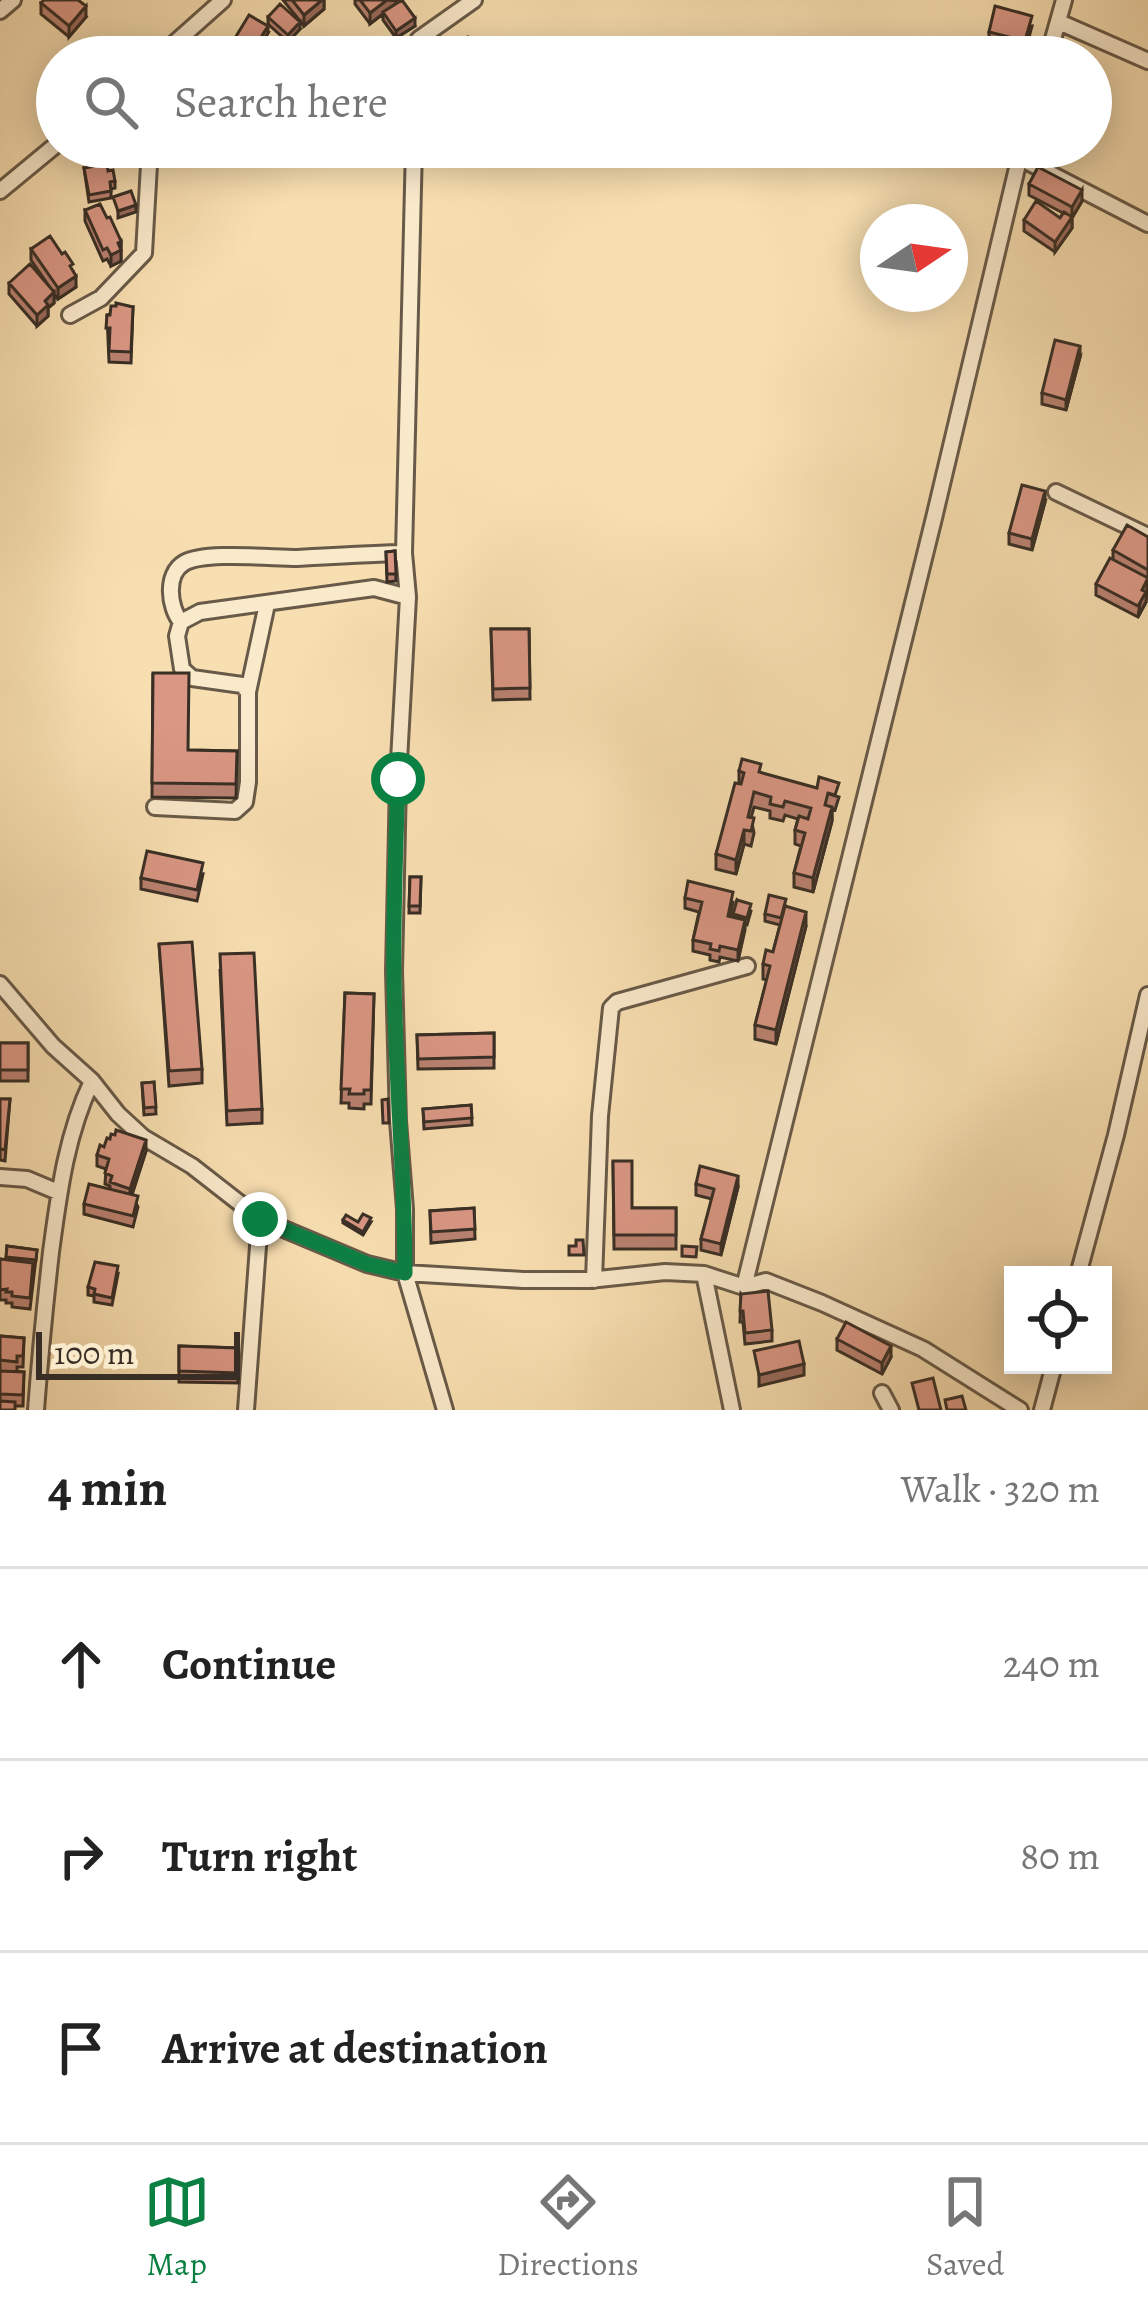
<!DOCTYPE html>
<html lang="en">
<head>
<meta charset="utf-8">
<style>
	:root { --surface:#fff; --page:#f6f6f6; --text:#222; --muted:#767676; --line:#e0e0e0; --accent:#0b8043 }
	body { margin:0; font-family:Alegreya,serif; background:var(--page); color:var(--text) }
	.controls { position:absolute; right:36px; bottom:36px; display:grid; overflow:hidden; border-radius:0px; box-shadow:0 6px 30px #0003 }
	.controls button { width:108px; height:108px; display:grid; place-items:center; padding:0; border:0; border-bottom:3px solid var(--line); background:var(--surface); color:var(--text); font:60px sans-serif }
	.compass { position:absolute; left:860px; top:204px; width:108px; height:108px; border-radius:50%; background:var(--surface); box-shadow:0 6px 30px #0003; rotate:77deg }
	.scale { position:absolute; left:36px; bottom:30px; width:204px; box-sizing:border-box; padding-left:12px; border:6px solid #382e25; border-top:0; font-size:33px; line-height:42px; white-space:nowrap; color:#382e25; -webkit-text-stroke:9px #faeacc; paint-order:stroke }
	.stop { position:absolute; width:36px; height:36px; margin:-27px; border:9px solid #0b8043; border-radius:50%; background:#fff }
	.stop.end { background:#0b8043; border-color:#fff; box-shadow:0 3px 12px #0008 }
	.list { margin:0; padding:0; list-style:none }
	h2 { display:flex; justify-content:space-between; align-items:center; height:156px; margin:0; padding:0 48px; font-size:51px }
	h2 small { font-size:39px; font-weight:400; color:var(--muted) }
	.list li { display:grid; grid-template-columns:78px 1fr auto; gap:36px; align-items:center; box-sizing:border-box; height:192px; padding:0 48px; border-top:3px solid var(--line) }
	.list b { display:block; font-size:45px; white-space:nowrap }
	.list em { font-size:39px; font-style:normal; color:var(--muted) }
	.icon { flex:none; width:66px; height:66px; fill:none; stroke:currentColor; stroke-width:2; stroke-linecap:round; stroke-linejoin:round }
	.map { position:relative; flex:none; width:1148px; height:1410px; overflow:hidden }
	.search { position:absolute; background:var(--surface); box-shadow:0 6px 30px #0003; left:36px; right:36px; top:36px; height:132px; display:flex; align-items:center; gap:30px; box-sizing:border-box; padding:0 42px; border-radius:66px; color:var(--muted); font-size:45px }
	.sheet { height:732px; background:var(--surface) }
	nav { display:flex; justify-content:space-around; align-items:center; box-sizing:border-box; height:168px; border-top:3px solid var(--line); background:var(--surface); font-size:33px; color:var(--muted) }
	nav a { display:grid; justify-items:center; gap:6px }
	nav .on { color:var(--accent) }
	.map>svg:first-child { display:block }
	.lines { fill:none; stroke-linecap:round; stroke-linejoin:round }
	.minor-casing { stroke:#685a48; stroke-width:20 }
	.minor { stroke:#faeacc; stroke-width:14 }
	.wall { fill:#bb8272; stroke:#382e25; stroke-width:3 }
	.shaded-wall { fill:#996a5c; stroke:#382e25; stroke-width:3 }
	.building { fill:#da9784; stroke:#382e25; stroke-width:3 }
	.route { stroke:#0b8043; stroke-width:15 }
</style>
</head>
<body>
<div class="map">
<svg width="1148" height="1410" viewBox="0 0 1148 1410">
	<rect width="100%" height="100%" fill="#f8dfb1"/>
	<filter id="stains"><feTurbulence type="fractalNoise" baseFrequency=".00167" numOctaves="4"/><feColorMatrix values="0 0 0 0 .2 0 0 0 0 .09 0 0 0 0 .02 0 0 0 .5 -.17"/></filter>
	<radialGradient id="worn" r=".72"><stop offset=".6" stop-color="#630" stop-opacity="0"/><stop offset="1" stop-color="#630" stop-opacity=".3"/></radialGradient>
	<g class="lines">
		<g class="minor-casing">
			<path id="minor" d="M0,11L13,0
				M1059,22L1148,61
				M159,57L223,0
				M425,57L419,39L474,0
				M1048,57L1064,0
				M414,147L404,553L408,597L398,779L394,971L398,1121L405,1209V1273L445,1410
				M1018,157L1148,224
				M0,191L57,144
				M70,315L101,298L144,253L150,147
				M1056,492L1148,536
				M181,622C169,608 165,574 184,563C204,551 271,558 297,558C331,556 366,554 400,553
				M248,692L267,604
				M155,807L235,811L245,802L248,782V692L242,685L192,678L182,669L177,636L181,622L200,612L374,588L408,597
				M0,984L53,1046L92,1081L118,1114L143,1137L192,1166L260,1219L367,1264L405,1273L523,1280H589L665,1272L704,1274L744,1287L766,1281L822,1303L923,1349L1020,1410
				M0,1177L27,1179L58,1192
				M704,1274L732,1410
				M1078,1275L1116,1135L1148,995
				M594,1280L600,1116L611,1008L617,1002L747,966
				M744,1287L934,518L1022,147
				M882,1393L891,1410
				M36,1410C40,1357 45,1305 51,1252C59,1193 66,1135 92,1081
				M246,1410L260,1219
				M1042,1410L1054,1365"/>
		</g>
		<use href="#minor" class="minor"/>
	</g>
	<path class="wall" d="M283,0H324V9L304,26Z
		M355,0H399L415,26L396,38L383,20V14L370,24L355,4Z
		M41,3L86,17L69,37L41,14Z
		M268,17L300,29L288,42L268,24Z
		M1032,26L1025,52L989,43V32Z
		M268,33L253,57L245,52V57L243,50L235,45V38Z
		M84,168L108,171L115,181V188L111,189V198L89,202Z
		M1029,184L1082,201L1072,218V228L1055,252L1024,231V220L1060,218L1063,213L1029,195Z
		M85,210L107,218L121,241V261L111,266L107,259L103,261L85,221Z
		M31,249L73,271L76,287L58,299L54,294V303L48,308V316L37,326L9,294V283L49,286L31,260Z
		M133,307L131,363L109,362L107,315Z
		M1080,357L1066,410L1042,404V393Z
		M1045,502L1032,550L1009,544V533Z
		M1148,537V589L1146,593V602L1138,617L1096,595V584L1113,560V550Z
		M395,551L396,581L387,582L386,552Z
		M491,629H529L530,699L493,700Z
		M153,673L188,750L237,751L236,798L152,797Z
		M739,771L761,773L839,797L835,810L832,809V821L813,892L794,887V873L801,846L795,844V830L798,819L785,815L783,821L770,818V811L754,807L751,818L754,833L751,846L744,844L736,874L716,869V854L739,784Z
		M203,874L197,901L141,889V878Z
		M410,877H421L420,913H409Z
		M685,898L733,902L730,916L733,917L737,900L751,911L747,925H745L738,961L720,957L719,962L710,960V955L693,951V940L699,912L685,908Z
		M786,906L806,926L776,1044L755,1039V1025L767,980L763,979V964L773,952L780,925L765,921V914Z
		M159,944L202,1069V1083L169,1086Z
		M220,969L262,1109V1123L227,1125Z
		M345,993L374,994L371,1104H364V1109L349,1108V1103H341Z
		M494,1033V1068L418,1069L417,1035Z
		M0,1043H28V1081H0Z
		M154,1082L156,1114L144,1115L142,1083Z
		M0,1099H10L5,1161L0,1160Z
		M471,1105L472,1125L424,1129L423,1109Z
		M146,1151L132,1195L138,1207L133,1227L84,1214V1204L110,1189V1186L105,1184L106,1169L97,1166V1155Z
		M613,1161L632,1208H676V1249H614Z
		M696,1184L738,1187L721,1255L701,1250V1239L712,1199L696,1195Z
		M474,1208L475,1239L431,1243L430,1211Z
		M343,1220L358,1222H371L363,1235L343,1223Z
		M7,1246L37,1250L30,1309L12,1307V1303H6V1300H0V1259L6,1260Z
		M118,1274L112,1305L94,1302V1296L88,1295V1287Z
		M741,1294L772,1330V1341L745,1344L743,1322H740Z
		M0,1336L24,1338L23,1367H17V1371L24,1372L23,1406H15L0,1410Z
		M837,1339L891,1357L882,1374L837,1350Z
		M179,1346L238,1348V1383L179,1382Z"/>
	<path class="shaded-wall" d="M322,0H324V9L304,26V15Z
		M387,0L399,1L370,24V13Z
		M86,6V17L69,37V26Z
		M415,18V26L396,38V31Z
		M300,22V29L288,42V35Z
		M268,26V33L253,57V50Z
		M1082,190V201L1072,218V207Z
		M136,205V212L118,218V211Z
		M1072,217V228L1055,252V242Z
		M121,241V261L111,266V255L118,243Z
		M76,276V287L58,299V288Z
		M54,292V303L48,308V316L37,326V315L45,301Z
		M1080,346V357L1066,410V400Z
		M1045,491V502L1032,550V539Z
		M1148,578L1146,602L1138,617L1142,590Z
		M832,807V821L813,892V878Z
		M744,830V844L736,874V860Z
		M806,912V926L776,1044V1030Z
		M745,920V930L738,961V950Z
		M146,1140V1151L130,1199V1189Z
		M738,1176V1187L721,1255V1244Z
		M891,1346V1357L882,1374V1363Z
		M804,1364V1375L759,1386V1375Z"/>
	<path class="building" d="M44,0H78L86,6L69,26L41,3Z
		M292,0H322L304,15Z
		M360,0H387L370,13Z
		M402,0L415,18L396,31L383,12Z
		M280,4L300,22L288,35L268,17Z
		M995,6L1032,16L1025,41L989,32Z
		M249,15L268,26L253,50L235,38Z
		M468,37L477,42L470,57H458Z
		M214,38L245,51L243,57H206Z
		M281,45L288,57H261Z
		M107,164L108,171L113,170L115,181L110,182L111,191L89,195L84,168Z
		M1038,167L1082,190L1072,207L1029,184Z
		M131,191L136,205L118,211L113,197Z
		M1036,201L1060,218L1064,212L1072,217L1055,242L1024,220Z
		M100,204L107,218L110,217L121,241L118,243L121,250L111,255L107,248L103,250L85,210Z
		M50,236L62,254L65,252L73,264L70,266L76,276L58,288L31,249Z
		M30,264L54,292L45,301L48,305L37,315L9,283Z
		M116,303L133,307L131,352L109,351L110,328H106L107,315H110L111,306H116Z
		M1055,340L1080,346L1066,400L1042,393Z
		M1022,485L1045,491L1032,539L1009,533Z
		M1127,525L1148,537V570L1113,550Z
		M395,551L396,574H387L386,552Z
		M1110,558L1148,578L1142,590L1146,592L1138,606L1096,584Z
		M491,629H529L530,688L493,689Z
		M153,673H189L188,750L237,751L236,784L152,783Z
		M742,759L761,764L759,772L817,788L819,777L839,783L835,795L828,793L825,805L832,807L813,878L794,873L805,833L795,830L799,816L808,819L811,808L785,801L783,807L770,804L771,797L754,792L748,817L754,818L751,831L744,830L736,860L716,854L735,783L741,784L744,773L739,771Z
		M147,851L203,863L197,890L141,878Z
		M410,877H421L420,906H409Z
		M688,881L733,892L728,916L745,920L738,950L720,946L719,951L710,949L711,944L693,940L702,902L685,898Z
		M769,895L786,899L781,918L765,914Z
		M737,900L751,904L747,918L733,914Z
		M785,906L806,912L776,1030L755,1025L770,966L763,964L766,950L773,952Z
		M192,942L202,1069L169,1071L159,944Z
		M254,953L262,1109L227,1111L220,954Z
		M345,993L374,994L371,1090H364V1094H349L350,1089H341Z
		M494,1033V1057L418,1059L417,1035Z
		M0,1043H28V1070H0Z
		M154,1082L156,1107L144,1108L142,1083Z
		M0,1099H10L5,1150L0,1149Z
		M388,1099L389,1123H383L382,1100Z
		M471,1105L472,1118L424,1122L423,1109Z
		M116,1130L146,1140L130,1189L110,1182L112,1176L105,1173L109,1159L97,1155L100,1145L104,1147L107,1138L110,1139L111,1134L115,1135Z
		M613,1161H632V1208H676V1235H614Z
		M700,1166L738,1176L721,1244L701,1239L714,1189L696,1184Z
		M89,1184L138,1196L133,1216L84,1204Z
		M474,1208L475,1229L431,1232L430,1211Z
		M363,1214L371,1218L363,1232L343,1220L346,1215L358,1222Z
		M576,1240H583L584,1255H569V1246H576Z
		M7,1246L37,1250L36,1260L6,1257Z
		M682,1246L697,1247L696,1257L682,1256Z
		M0,1259L33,1263L30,1298L12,1296V1292H6L7,1289L0,1290Z
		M95,1262L118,1266L112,1298L94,1294L95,1289L88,1287Z
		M768,1291L772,1330L745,1333L743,1311H740L741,1294Z
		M846,1322L891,1346L882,1363L837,1339Z
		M0,1336L24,1338L23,1356H17V1362L0,1360Z
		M799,1341L804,1364L759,1375L754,1351Z
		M179,1346L238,1348V1373L179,1371Z
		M0,1371L24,1372L23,1395L0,1394Z
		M933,1378L941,1410H919L912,1383Z
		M962,1396L966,1410H947L945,1400Z
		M0,1401L15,1402V1410H0Z"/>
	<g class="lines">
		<path class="route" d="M260,1219L367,1264L405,1273C405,1173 395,1074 394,975C393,910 396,844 398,779"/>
	</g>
	<rect width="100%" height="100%" filter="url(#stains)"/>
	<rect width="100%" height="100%" fill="url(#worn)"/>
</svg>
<div class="controls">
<button><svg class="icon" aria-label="locate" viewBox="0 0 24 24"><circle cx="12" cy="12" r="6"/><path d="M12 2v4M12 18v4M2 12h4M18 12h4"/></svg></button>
</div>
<svg class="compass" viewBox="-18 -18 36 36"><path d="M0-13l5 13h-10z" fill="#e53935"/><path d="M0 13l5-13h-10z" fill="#767676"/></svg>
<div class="scale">100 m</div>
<div class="stop" style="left:398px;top:779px"></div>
<div class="stop end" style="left:260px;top:1219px"></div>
<div class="search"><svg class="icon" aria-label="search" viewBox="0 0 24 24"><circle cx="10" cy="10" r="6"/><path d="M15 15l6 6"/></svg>Search here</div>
</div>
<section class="sheet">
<h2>4 min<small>Walk · 320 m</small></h2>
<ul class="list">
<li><svg class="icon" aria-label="ahead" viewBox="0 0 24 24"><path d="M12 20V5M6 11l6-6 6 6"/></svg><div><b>Continue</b></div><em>240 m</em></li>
<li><svg class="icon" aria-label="right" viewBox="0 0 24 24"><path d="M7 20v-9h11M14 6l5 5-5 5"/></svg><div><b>Turn right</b></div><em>80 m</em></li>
<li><svg class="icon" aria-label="arrive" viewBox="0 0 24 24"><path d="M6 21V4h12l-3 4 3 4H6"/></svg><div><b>Arrive at destination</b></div></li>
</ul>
</section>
<nav>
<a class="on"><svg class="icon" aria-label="map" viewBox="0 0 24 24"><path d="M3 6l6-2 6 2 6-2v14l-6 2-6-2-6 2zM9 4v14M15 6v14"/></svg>Map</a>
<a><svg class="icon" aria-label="directions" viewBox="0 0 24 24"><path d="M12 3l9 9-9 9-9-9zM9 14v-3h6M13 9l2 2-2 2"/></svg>Directions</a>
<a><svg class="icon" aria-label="saved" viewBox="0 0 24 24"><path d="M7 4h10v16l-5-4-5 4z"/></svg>Saved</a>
</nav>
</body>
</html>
